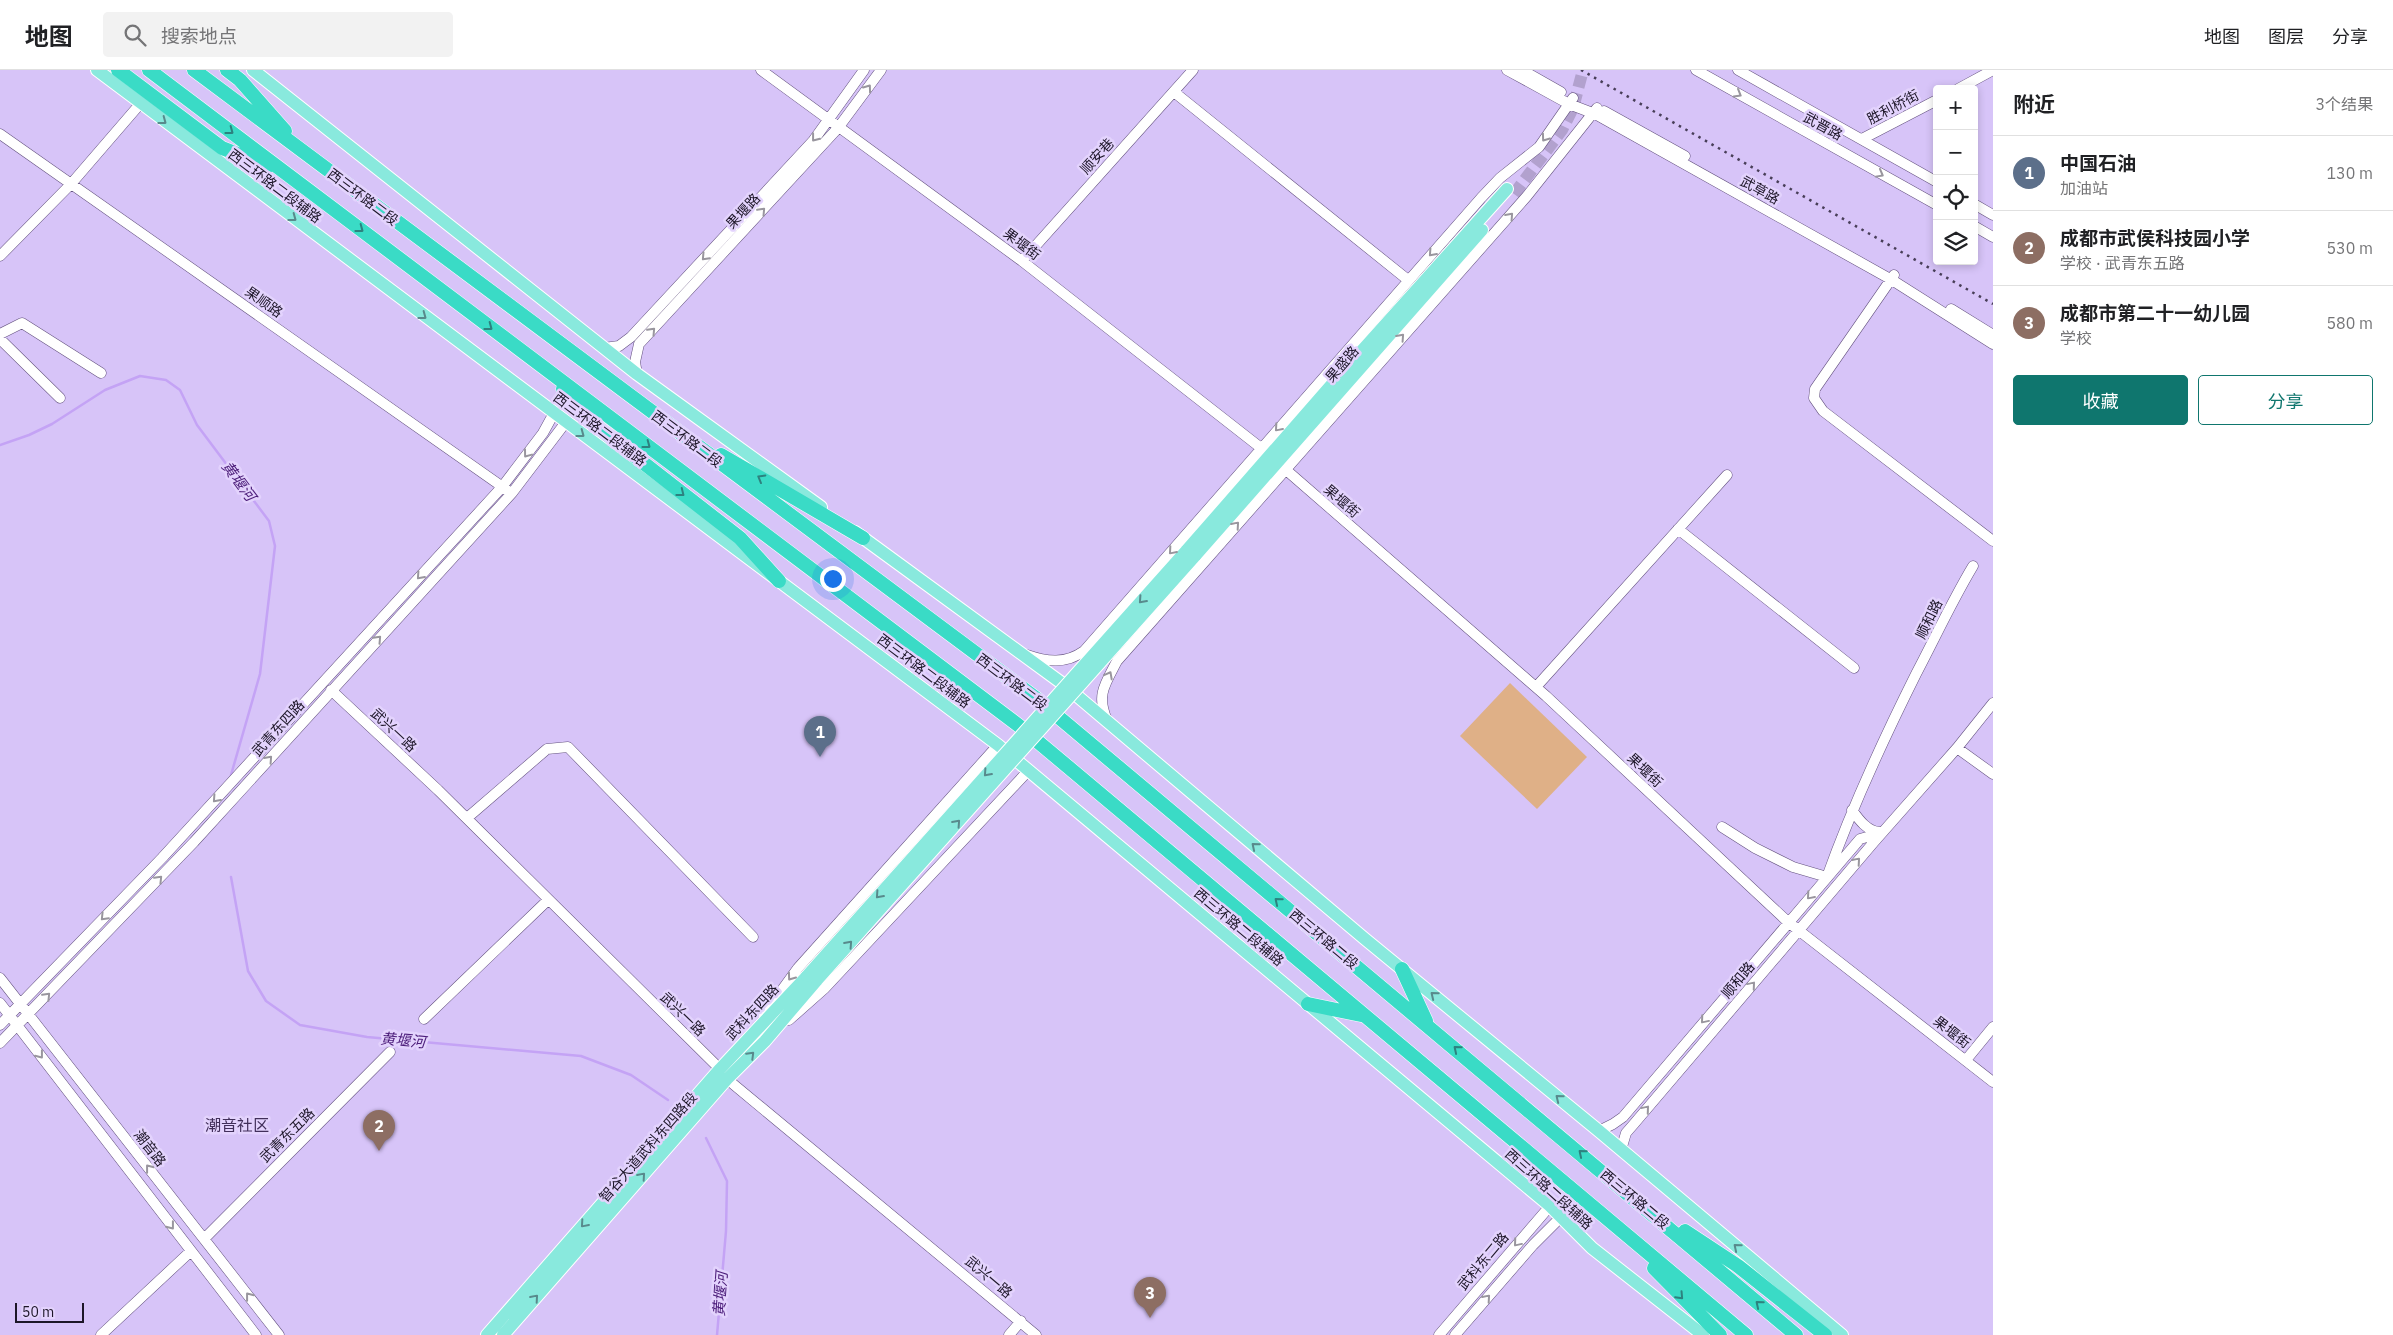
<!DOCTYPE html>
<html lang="zh">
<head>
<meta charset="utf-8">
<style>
	:root { --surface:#fff; --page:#f2f2f2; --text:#202124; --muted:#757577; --line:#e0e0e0; --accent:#0f766e }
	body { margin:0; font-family:"IBM Plex Sans","Noto Sans SC",sans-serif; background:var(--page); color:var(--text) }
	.controls { position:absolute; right:15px; top:15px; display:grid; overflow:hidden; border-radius:5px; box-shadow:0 2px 8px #0003 }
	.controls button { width:45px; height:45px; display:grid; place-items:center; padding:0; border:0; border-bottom:1px solid var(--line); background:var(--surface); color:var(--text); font:25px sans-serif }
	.scale { position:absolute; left:15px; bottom:12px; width:69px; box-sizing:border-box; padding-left:5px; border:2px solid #1d1628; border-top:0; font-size:14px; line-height:18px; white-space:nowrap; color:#1d1628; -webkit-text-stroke:4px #e3d3fd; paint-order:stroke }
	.you { position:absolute; left:832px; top:508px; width:18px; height:18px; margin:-12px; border:4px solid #fff; border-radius:50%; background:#1a73e8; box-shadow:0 0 0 8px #1a73e833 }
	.badge { display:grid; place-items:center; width:32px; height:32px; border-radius:50%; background:var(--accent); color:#fff; font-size:16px; font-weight:700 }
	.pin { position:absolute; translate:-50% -41px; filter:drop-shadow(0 1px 2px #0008) }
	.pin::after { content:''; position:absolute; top:26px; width:18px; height:15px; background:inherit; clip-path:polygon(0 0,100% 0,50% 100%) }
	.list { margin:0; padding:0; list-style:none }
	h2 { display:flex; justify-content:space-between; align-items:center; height:65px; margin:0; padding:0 20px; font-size:21px }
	h2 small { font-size:16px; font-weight:400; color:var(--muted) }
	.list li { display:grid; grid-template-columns:32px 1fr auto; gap:15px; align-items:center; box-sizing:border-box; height:75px; padding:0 20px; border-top:1px solid var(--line) }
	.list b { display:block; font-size:19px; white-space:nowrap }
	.list p { margin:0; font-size:16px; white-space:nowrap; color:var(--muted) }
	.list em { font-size:16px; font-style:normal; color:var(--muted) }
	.actions { display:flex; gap:10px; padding:15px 20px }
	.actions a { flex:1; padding:11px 0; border:1px solid var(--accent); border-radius:5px; text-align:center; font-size:18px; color:var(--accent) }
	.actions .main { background:var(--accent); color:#fff }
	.icon { flex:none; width:28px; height:28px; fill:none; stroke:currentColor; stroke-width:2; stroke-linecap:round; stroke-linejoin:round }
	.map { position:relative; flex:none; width:1993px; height:1265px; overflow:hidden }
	header { display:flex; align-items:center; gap:30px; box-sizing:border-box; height:70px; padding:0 25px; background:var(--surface); border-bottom:1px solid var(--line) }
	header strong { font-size:24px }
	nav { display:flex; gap:28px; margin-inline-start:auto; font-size:18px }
	.search { width:350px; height:45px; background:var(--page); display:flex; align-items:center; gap:12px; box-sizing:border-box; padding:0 18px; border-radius:5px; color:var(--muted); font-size:19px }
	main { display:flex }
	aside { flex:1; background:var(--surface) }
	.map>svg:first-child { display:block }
	.green { fill:#dfb087 }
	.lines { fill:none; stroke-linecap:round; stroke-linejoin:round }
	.stream { stroke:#c4a3f5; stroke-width:2.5 }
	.major-tunnel { stroke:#b2a1ce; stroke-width:12; stroke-dasharray:12 6; stroke-linecap:butt }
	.minor-casing { stroke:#64527f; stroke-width:11 }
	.major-casing { stroke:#fff; stroke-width:14 }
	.highway-casing { stroke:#fff; stroke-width:15 }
	.minor { stroke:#fff; stroke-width:10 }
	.major { stroke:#89e9dd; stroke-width:12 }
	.highway { stroke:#3adbc6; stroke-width:14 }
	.rail { stroke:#483e58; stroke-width:2.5; stroke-dasharray:2.5 5; stroke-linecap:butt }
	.major-bridge-casing { stroke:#fff; stroke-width:14; stroke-linecap:butt }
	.major-bridge { stroke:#89e9dd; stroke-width:12 }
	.oneway { stroke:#99969e }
	.oneway2 { stroke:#588a8c }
	.oneway3 { stroke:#2d827f }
	.labels { text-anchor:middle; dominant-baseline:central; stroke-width:5; stroke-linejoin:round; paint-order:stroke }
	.street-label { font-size:14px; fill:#1d1628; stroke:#e3d3fd }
	.water-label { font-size:15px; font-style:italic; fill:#4c1d7a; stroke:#e3d3fd }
	.quarter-label { font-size:16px; fill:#412f5a; stroke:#e3d3fd }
</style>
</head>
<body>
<header>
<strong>地图</strong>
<div class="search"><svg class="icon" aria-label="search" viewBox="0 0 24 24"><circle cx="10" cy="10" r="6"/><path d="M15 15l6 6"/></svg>搜索地点</div>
<nav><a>地图</a><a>图层</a><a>分享</a></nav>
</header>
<main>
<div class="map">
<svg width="1993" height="1265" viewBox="0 0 1993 1265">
	<rect width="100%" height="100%" fill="#d7c4f8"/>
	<path class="green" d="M1510,613L1587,687L1537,739L1460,666Z"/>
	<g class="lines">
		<path class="stream" d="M0,375L29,365L52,354L105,320L140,306L166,310L180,320L197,355L269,451L275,476L260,604L231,705
			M231,807L248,901L266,931L300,955L367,967L581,986L631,1005L668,1030
			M706,1068L727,1111L726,1161L717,1265"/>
		<path class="major-tunnel" d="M1514,124L1562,60L1573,38L1583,0"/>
		<g class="minor-casing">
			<path id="minor" d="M761,0L1022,191L1261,378
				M1507,0L1569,34L1595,44L1892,210L1993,274
				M1522,0L1561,22
				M1696,0L1937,135
				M1738,0L1937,112
				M1958,19L1993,0
				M1174,22L1408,210
				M1604,41L1685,86
				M0,64L507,420
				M1862,69L1937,30
				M1974,134L1993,145
				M1974,156L1993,167
				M0,186L71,114L140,34
				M1022,191L1193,0
				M1894,205L1815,319L1814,328L1823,341L1993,471
				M1951,239L1993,265
				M0,264L22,253L101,303
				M0,269L60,328
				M604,278L619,276L631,267L813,71L864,0
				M637,304L635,292L639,274L838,58L881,0
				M1285,399L1546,626L1788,852L1993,1012
				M1678,459L1854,598
				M1027,585C1047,592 1066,594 1084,581L1481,128L1500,108L1539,77L1573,28
				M1536,617L1727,405
				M331,620L438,720L720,999L727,1009L1036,1265
				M1107,650C1096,625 1105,614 1117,591L1527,126L1597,38
				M1957,678L1993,704
				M1852,740C1859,750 1868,762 1880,762
				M467,748L547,679L568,677L753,867
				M1722,757L1755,778L1793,797L1827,807C1852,737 1883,670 1916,604C1935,568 1952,531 1973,496
				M0,908L279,1265
				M0,933L256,1265
				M763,946L798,898L998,675
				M424,949L548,830
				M789,950L824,919L1029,700
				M0,955L162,788L502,417L543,363L554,343
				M0,973L194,772L512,423L566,352
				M1966,990L1993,957
				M1599,1061L1613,1054L1623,1047L1860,769L1881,763
				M1621,1080L1626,1063L1633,1055L1874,772L1957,678L1993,633
				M204,1169L390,982
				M101,1265L191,1181
				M1009,1265L1021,1251
				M1439,1265L1550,1136
				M1455,1265L1533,1175L1561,1147"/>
		</g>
		<g class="major-casing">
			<path id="major" d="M97,0L998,675L1550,1136L1592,1178L1703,1265
				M253,0L637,304L821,437
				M855,462L1063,614L1365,869L1599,1061L1842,1265
				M1186,481L1340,305L1507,119
				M1195,486L1482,160
				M487,1265L720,999L807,906
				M503,1265L727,1009L765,971L817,910"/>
		</g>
		<g class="highway-casing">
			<path id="highway" d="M118,0L222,78L268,96
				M149,0L1018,655L1746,1265
				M194,0L1037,629L1796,1265
				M227,0L240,10L285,61
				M563,319L596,356L740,468L779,511
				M721,385L863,468
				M1402,899L1426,951
				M1308,934L1361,945
				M1685,1161L1738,1196L1825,1265
				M1654,1198L1720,1265"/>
		</g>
		<use href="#minor" class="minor"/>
		<use href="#major" class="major"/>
		<use href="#highway" class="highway"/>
		<path class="rail" d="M1581,0L1993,234"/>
		<g class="major-bridge-casing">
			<path id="major-bridge" d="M807,906L1186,481
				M817,910L1195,486"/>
		</g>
		<use href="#major-bridge" class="major-bridge"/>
	</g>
	<defs><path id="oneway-chevron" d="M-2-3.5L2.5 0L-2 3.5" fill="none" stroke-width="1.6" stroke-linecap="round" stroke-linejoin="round" transform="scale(1.25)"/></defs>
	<g class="oneway">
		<use href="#oneway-chevron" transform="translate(868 18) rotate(-54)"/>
		<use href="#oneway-chevron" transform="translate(1738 24) rotate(30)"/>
		<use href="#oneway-chevron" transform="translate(815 68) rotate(128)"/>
		<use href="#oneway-chevron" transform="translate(1545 68) rotate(126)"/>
		<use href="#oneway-chevron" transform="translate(1880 104) rotate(29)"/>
		<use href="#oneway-chevron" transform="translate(762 141) rotate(-47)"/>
		<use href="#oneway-chevron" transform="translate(1510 146) rotate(-48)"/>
		<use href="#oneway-chevron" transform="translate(1432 183) rotate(132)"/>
		<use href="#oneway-chevron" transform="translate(705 187) rotate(133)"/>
		<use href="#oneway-chevron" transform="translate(652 261) rotate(-47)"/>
		<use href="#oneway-chevron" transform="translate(1401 267) rotate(-48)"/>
		<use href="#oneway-chevron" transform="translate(1278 358) rotate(131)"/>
		<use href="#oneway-chevron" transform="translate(527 384) rotate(127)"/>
		<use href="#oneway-chevron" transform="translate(1236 455) rotate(-49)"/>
		<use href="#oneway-chevron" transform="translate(1172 481) rotate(131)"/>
		<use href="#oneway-chevron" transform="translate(420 506) rotate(132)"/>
		<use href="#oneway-chevron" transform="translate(378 569) rotate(-47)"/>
		<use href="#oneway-chevron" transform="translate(1109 605) rotate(-62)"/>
		<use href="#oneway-chevron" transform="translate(269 689) rotate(-48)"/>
		<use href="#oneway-chevron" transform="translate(216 729) rotate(132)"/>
		<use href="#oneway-chevron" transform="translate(1857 791) rotate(-49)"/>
		<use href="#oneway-chevron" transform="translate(159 809) rotate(-46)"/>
		<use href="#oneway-chevron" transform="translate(1810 826) rotate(131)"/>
		<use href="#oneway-chevron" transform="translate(104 847) rotate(134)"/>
		<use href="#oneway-chevron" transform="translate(791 907) rotate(126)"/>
		<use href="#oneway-chevron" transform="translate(1752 915) rotate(-50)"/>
		<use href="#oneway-chevron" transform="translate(47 926) rotate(-46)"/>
		<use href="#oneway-chevron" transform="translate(1704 950) rotate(130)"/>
		<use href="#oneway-chevron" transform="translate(40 985) rotate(52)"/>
		<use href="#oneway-chevron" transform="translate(1646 1039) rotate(-50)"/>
		<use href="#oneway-chevron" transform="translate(149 1098) rotate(-128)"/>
		<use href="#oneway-chevron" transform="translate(171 1156) rotate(52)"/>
		<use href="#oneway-chevron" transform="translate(1517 1173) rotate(130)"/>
		<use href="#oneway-chevron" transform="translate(249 1226) rotate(-128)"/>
		<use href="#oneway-chevron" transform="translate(1487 1228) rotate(-49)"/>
	</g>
	<g class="oneway2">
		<use href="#oneway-chevron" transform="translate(163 51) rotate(37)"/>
		<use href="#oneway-chevron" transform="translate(293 148) rotate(37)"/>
		<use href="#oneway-chevron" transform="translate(423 246) rotate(37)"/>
		<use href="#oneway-chevron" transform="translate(581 364) rotate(37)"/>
		<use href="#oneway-chevron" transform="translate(1142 530) rotate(132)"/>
		<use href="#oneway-chevron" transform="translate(987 703) rotate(132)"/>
		<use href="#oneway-chevron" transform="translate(957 753) rotate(-48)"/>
		<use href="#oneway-chevron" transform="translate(1255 776) rotate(-140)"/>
		<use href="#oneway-chevron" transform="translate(879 825) rotate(132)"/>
		<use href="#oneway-chevron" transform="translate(849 874) rotate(-48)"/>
		<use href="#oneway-chevron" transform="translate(1434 925) rotate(-141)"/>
		<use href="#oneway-chevron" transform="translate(751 985) rotate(-45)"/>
		<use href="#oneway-chevron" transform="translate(1559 1028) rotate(-141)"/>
		<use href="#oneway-chevron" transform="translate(642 1106) rotate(-49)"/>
		<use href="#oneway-chevron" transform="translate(584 1154) rotate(131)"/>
		<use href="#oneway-chevron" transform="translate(1737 1177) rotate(-140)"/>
		<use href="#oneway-chevron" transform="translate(535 1228) rotate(-49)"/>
	</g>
	<g class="oneway3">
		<use href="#oneway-chevron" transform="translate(230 61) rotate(37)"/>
		<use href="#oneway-chevron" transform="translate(360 159) rotate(37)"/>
		<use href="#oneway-chevron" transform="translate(489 257) rotate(37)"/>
		<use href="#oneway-chevron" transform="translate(647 375) rotate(37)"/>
		<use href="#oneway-chevron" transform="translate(761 408) rotate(-150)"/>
		<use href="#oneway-chevron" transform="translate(681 423) rotate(38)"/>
		<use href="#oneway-chevron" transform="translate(1278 831) rotate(-140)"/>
		<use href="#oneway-chevron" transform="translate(1457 979) rotate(-140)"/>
		<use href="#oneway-chevron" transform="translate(1582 1083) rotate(-140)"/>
		<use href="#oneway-chevron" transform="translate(1680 1226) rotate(47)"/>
		<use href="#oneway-chevron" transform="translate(1759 1234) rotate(-140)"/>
	</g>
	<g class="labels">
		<g class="street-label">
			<text transform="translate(1893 37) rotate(-28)">胜利桥街</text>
			<text transform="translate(1823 56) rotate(29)">武晋路</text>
			<text transform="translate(1097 86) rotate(-48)">顺安巷</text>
			<text transform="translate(275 116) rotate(37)">西三环路二段辅路</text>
			<text transform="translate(1760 120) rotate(29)">武草路</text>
			<text transform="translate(363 127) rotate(37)">西三环路二段</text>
			<text transform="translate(743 141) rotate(-47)">果堰路</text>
			<text transform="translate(1022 174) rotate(37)">果堰街</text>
			<text transform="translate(264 232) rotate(35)">果顺路</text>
			<text transform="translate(1342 294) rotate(-49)">果盛路</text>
			<text transform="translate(600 359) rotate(37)">西三环路二段辅路</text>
			<text transform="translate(687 369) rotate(37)">西三环路二段</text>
			<text transform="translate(1342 431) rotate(41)">果堰街</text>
			<text transform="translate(1929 549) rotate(-64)">顺和路</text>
			<text transform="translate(924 601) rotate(37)">西三环路二段辅路</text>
			<text transform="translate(1012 612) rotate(37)">西三环路二段</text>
			<text transform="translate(278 658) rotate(-48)">武青东四路</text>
			<text transform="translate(394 660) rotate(43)">武兴一路</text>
			<text transform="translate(1645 700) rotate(43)">果堰街</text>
			<text transform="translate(1239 857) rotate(40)">西三环路二段辅路</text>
			<text transform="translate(1324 869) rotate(40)">西三环路二段</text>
			<text transform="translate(1738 910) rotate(-50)">顺和路</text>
			<text transform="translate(752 942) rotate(-47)">武科东四路</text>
			<text transform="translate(683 944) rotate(44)">武兴一路</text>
			<text transform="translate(1952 962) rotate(38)">果堰街</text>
			<text transform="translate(287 1065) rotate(-45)">武青东五路</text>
			<text transform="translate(648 1077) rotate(-49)">智谷大道武科东四路段</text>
			<text transform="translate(150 1078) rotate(52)">潮音路</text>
			<text transform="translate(1549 1119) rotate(42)">西三环路二段辅路</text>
			<text transform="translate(1635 1129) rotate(40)">西三环路二段</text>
			<text transform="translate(1483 1191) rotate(-50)">武科东二路</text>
			<text transform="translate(989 1207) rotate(40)">武兴一路</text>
		</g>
		<g class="water-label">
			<text transform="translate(239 411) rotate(53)">黄堰河</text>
			<text transform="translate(403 970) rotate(5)">黄堰河</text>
			<text transform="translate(720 1224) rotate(-86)">黄堰河</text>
		</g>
		<g class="quarter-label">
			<text x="237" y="1055">潮音社区</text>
		</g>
	</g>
</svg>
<div class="controls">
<button>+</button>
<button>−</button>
<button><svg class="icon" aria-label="locate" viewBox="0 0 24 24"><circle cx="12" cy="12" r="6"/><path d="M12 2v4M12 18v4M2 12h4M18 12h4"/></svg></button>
<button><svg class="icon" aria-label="layers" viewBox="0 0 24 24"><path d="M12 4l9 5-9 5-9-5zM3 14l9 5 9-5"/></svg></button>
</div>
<div class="scale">50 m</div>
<div class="you"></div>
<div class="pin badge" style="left:820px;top:687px;background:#5c6f8a">1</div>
<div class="pin badge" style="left:379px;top:1081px;background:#8d6e63">2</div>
<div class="pin badge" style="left:1150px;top:1248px;background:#8d6e63">3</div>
</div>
<aside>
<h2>附近<small>3个结果</small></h2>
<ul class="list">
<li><span class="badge" style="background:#5c6f8a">1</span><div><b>中国石油</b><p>加油站</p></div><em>130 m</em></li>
<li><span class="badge" style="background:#8d6e63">2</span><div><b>成都市武侯科技园小学</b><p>学校 · 武青东五路</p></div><em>530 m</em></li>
<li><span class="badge" style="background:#8d6e63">3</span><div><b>成都市第二十一幼儿园</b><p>学校</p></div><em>580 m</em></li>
</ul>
<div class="actions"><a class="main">收藏</a><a>分享</a></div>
</aside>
</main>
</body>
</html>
